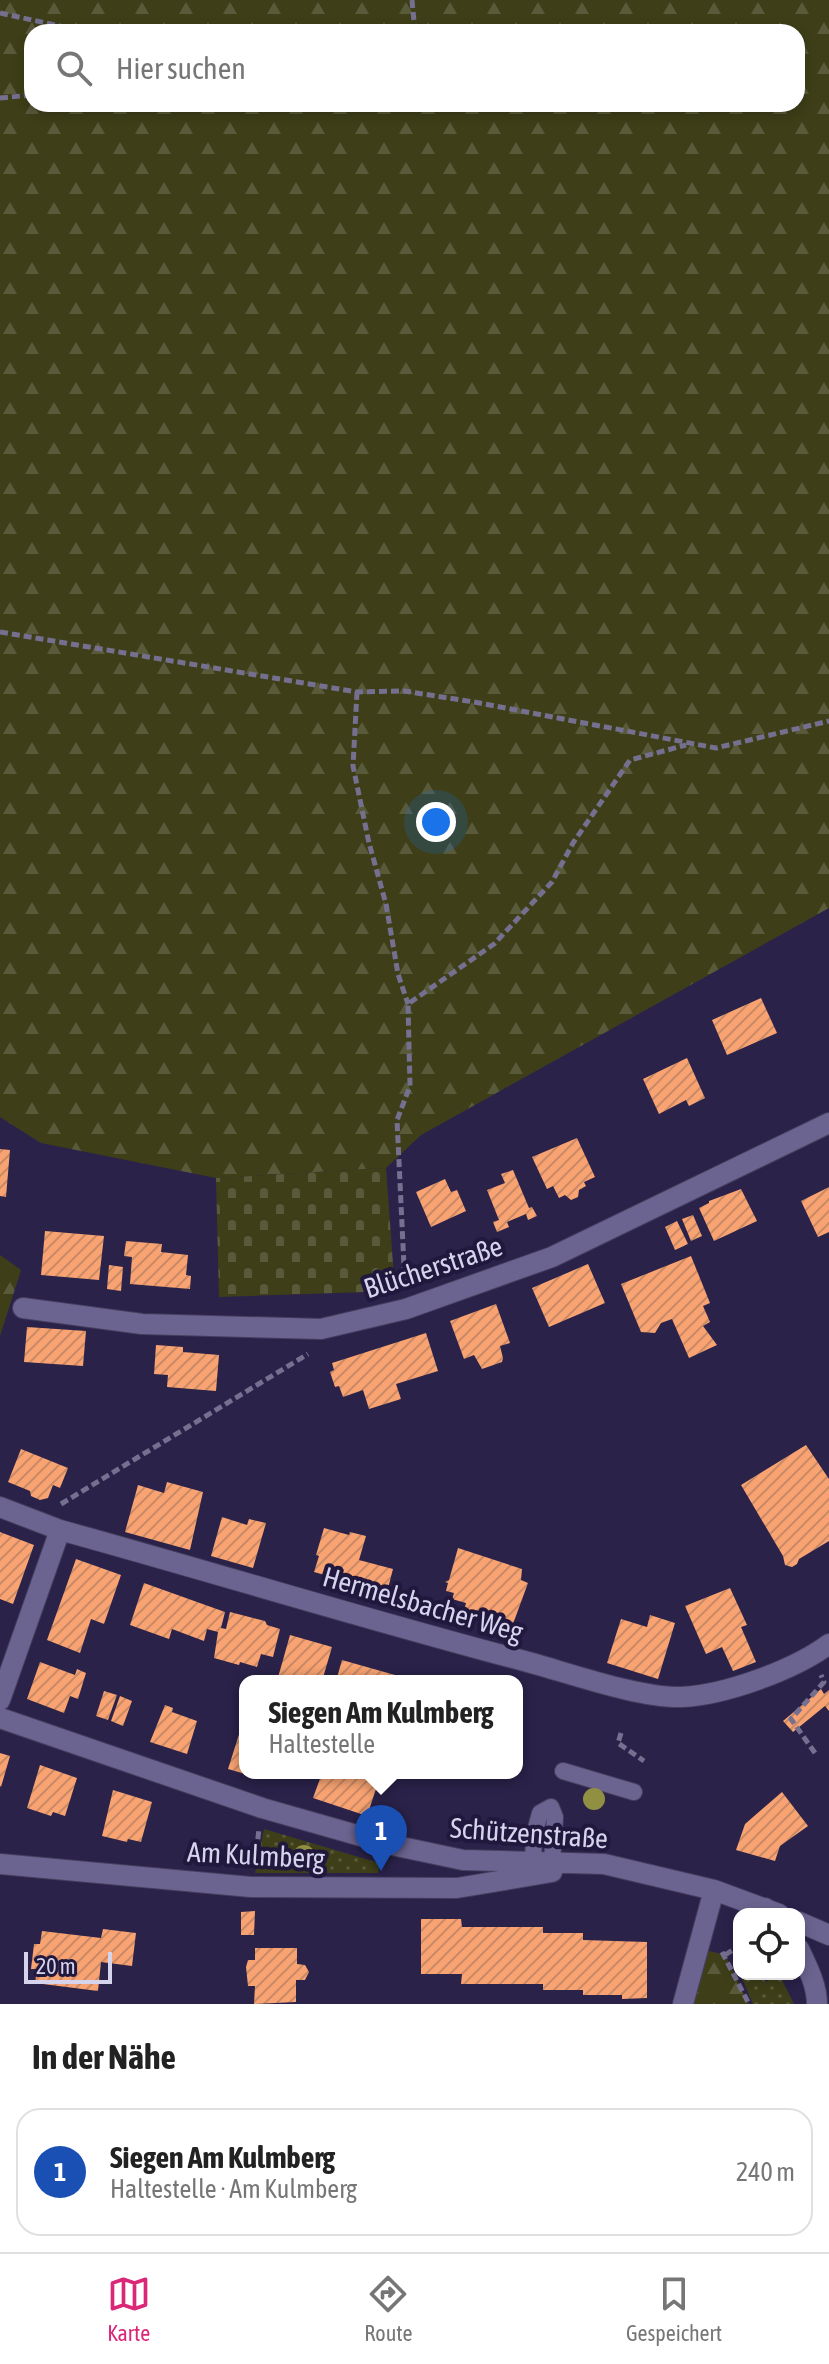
<!DOCTYPE html>
<html lang="de">
<head>
<meta charset="utf-8">
<style>
	:root { --surface:#fff; --page:#f6f6f6; --text:#222; --muted:#767676; --line:#e0e0e0; --accent:#db2777 }
	body { margin:0; font-family:"Asap Condensed",sans-serif; background:var(--page); color:var(--text) }
	.controls { position:absolute; right:24px; bottom:24px; display:grid; overflow:hidden; border-radius:16px; box-shadow:0 4px 12px #0003 }
	.controls button { width:72px; height:72px; display:grid; place-items:center; padding:0; border:0; border-bottom:2px solid var(--line); background:var(--surface); color:var(--text); font:40px sans-serif }
	.scale { position:absolute; left:24px; bottom:20px; width:88px; box-sizing:border-box; padding-left:8px; border:4px solid #d6d3ec; border-top:0; font-size:22px; line-height:28px; white-space:nowrap; color:#d6d3ec; -webkit-text-stroke:6px #21183e; paint-order:stroke }
	.you { position:absolute; left:436px; top:822px; width:28px; height:28px; margin:-20px; border:6px solid #fff; border-radius:50%; background:#1a73e8; box-shadow:0 0 0 12px #1a73e833 }
	.badge { display:grid; place-items:center; width:52px; height:52px; border-radius:50%; background:var(--accent); color:#fff; font-size:26px; font-weight:700 }
	.pin { position:absolute; translate:-50% -66px; filter:drop-shadow(0 2px 4px #0008) }
	.pin::after { content:''; position:absolute; top:42px; width:28px; height:24px; background:inherit; clip-path:polygon(0 0,100% 0,50% 100%) }
	.popup { position:absolute; left:239px; top:1675px; width:284px; height:104px; box-sizing:border-box; display:grid; place-content:center; border-radius:16px; background:var(--surface); filter:drop-shadow(0 2px 6px #0005); font-size:26px; white-space:nowrap; color:var(--muted) }
	.popup b { font-size:30px; color:var(--text) }
	.popup::after { content:''; position:absolute; left:50%; top:100%; margin-left:-16px; border:16px solid transparent; border-top-color:var(--surface) }
	.list { margin:0; padding:0; list-style:none }
	h2 { display:flex; justify-content:space-between; align-items:center; height:104px; margin:0; padding:0 32px; font-size:34px }
	h2 small { font-size:26px; font-weight:400; color:var(--muted) }
	.list li { display:grid; grid-template-columns:52px 1fr auto; gap:24px; align-items:center; box-sizing:border-box; height:128px; margin:0 16px 16px; padding:0 16px; border:2px solid var(--line); border-radius:24px }
	.list b { display:block; font-size:30px; white-space:nowrap }
	.list p { margin:0; font-size:26px; white-space:nowrap; color:var(--muted) }
	.list em { font-size:26px; font-style:normal; color:var(--muted) }
	.icon { flex:none; width:44px; height:44px; fill:none; stroke:currentColor; stroke-width:2; stroke-linecap:round; stroke-linejoin:round }
	.map { position:relative; flex:none; width:829px; height:2004px; overflow:hidden }
	.search { position:absolute; background:var(--surface); box-shadow:0 4px 12px #0003; left:24px; right:24px; top:24px; height:88px; display:flex; align-items:center; gap:20px; box-sizing:border-box; padding:0 28px; border-radius:24px; color:var(--muted); font-size:30px }
	.sheet { height:248px; background:var(--surface) }
	nav { display:flex; justify-content:space-around; align-items:center; box-sizing:border-box; height:112px; border-top:2px solid var(--line); background:var(--surface); font-size:22px; color:var(--muted) }
	nav a { display:grid; justify-items:center; gap:4px }
	nav .on { color:var(--accent) }
	.map>svg:first-child { display:block }
	.grass { fill:url(#grass-dots) }
	.forest { fill:url(#forest-firs); fill-rule:evenodd }
	.cemetery { fill:url(#cemetery-stones) }
	.building { fill:url(#building-hatch) }
	.lines { fill:none; stroke-linecap:round; stroke-linejoin:round }
	.service-casing { stroke:#463e5f; stroke-width:18 }
	.minor-casing { stroke:#463e5f; stroke-width:22 }
	.secondary-casing { stroke:#463e5f; stroke-width:22 }
	.path { stroke:#756f90; stroke-width:5; stroke-dasharray:8 4; stroke-linecap:butt }
	.service { stroke:#6b6490; stroke-width:16 }
	.minor { stroke:#6b6490; stroke-width:20 }
	.secondary { stroke:#6b6490; stroke-width:20 }
	.tree { fill:#918f42 }
	.labels { text-anchor:middle; dominant-baseline:central; stroke-width:8; stroke-linejoin:round; paint-order:stroke }
	.street-label { font-size:28px; fill:#d6d3ec; stroke:#21183e }
</style>
</head>
<body>
<div class="map">
<svg width="829" height="2004" viewBox="0 0 829 2004">
	<defs>
		<pattern id="grass-dots" width="8" height="8" patternUnits="userSpaceOnUse" patternTransform="scale(2)"><rect width="8" height="8" fill="#3e3f18"/><path d="M2 2h.1M6 6h.1" fill="none" stroke="#595a3a" stroke-width="1.8" stroke-linecap="round"/></pattern>
		<pattern id="forest-firs" width="22" height="20" patternUnits="userSpaceOnUse" patternTransform="scale(2)"><rect width="22" height="20" fill="#3e3f18"/><path d="M5 1l3.5 6h-7zM16 11l3.5 6h-7z" fill="#595a3a"/></pattern>
		<pattern id="cemetery-stones" width="16" height="16" patternUnits="userSpaceOnUse" patternTransform="scale(2)"><rect width="16" height="16" fill="#3e3f18"/><path d="M2 7V4a2 2 0 0 1 4 0v3zM10 15v-3a2 2 0 0 1 4 0v3z" fill="#595a3a"/></pattern>
		<pattern id="building-hatch" width="6" height="6" patternUnits="userSpaceOnUse" patternTransform="scale(2)"><rect width="6" height="6" fill="#f8a371"/><path d="M-1 1l2-2M0 6l6-6M5 7l2-2" fill="none" stroke="#ca8a66"/></pattern>
	</defs>
	<rect width="100%" height="100%" fill="#2a2249"/>
	<path class="grass" d="M264,1829L379,1863L378,1873H255Z
		M740,1974H758L766,1982L779,1974L794,2004H753Z"/>
	<path class="forest" d="M0,0H829V908L421,1135L386,1168L216,1178L41,1143L0,1117ZM32,32H797V104H32Z
		M0,1255L21,1270L0,1336Z
		M698,1948L725,1955L749,2004H683Z"/>
	<path class="cemetery" d="M386,1168L395,1291L219,1297L216,1178Z"/>
	<path class="building" d="M761,998L777,1033L727,1055L712,1020Z
		M687,1058L705,1098L689,1106L686,1100L659,1114L643,1079Z
		M577,1138L595,1177L584,1182L586,1186L579,1190L578,1197L571,1200L565,1195L559,1198L553,1186L547,1189L532,1157Z
		M0,1149L10,1150L6,1197L0,1196Z
		M513,1170L529,1208L532,1207L537,1216L528,1220L526,1214L507,1222L509,1227L497,1232L493,1222L499,1220L487,1190L505,1183L501,1174Z
		M445,1179L451,1192L457,1190L466,1211L431,1227L416,1192Z
		M829,1187V1232L818,1237L801,1201Z
		M741,1189L757,1221L714,1241L699,1208L709,1203V1201Z
		M693,1215L702,1236L691,1241L682,1219Z
		M677,1221L688,1244L675,1250L665,1227Z
		M45,1231L104,1236L99,1280L41,1275Z
		M126,1241L162,1244L161,1252L188,1255L186,1275L191,1276L190,1289L130,1284L132,1257L124,1256Z
		M691,1256L710,1303L703,1306L710,1322L703,1326L717,1345L689,1358L672,1319L661,1323L655,1333L641,1332L621,1284Z
		M588,1264L605,1303L549,1327L532,1288Z
		M109,1265L123,1267L121,1291L107,1289Z
		M496,1304L510,1343L500,1346L503,1358L502,1362L482,1369L474,1355L464,1359L450,1321Z
		M27,1327L86,1331L83,1366L24,1362Z
		M426,1333L438,1371L396,1384L401,1399L369,1409L363,1390L343,1397L339,1386L335,1387L330,1372L334,1370L332,1363Z
		M156,1345L183,1347V1352L219,1355L216,1391L167,1387L168,1375L154,1374Z
		M806,1445L829,1479V1541L799,1559L797,1564L792,1567L785,1565L783,1556L741,1485Z
		M21,1449L68,1468L60,1488L53,1485L48,1498L40,1500L31,1496L30,1491L8,1482Z
		M167,1482L203,1492L190,1550L125,1532L138,1485L164,1493Z
		M222,1517L247,1525L249,1519L266,1523L253,1568L211,1556Z
		M324,1528L349,1535L350,1532L366,1536L359,1560L393,1569L386,1596L373,1592L371,1597L350,1591L353,1583L314,1572L319,1556L316,1555Z
		M0,1532L34,1545L13,1604L0,1599Z
		M458,1548L522,1569L521,1580L528,1583L513,1624L498,1620V1623L464,1611L466,1603L452,1599L454,1593L446,1591L448,1583L445,1582L449,1580Z
		M76,1559L121,1575L104,1624L91,1619L80,1653L47,1640Z
		M144,1583L225,1612L221,1628L226,1629L230,1612L265,1621L267,1625L280,1629L273,1657L261,1654L257,1667L240,1662L239,1665L214,1658L218,1632L207,1629L204,1641L172,1629L169,1639L130,1625Z
		M730,1588L747,1625L741,1627L756,1662L733,1671L722,1647L706,1654L685,1606Z
		M650,1615L675,1623L658,1679L607,1663L621,1619L647,1627Z
		M290,1635L332,1647L322,1681H277Z
		M342,1660L402,1677L401,1681H336Z
		M40,1662L75,1675L77,1669L86,1673L78,1699L70,1696L64,1713L27,1699Z
		M821,1689L824,1694L829,1690V1711L825,1706L793,1732L783,1721Z
		M104,1691L117,1695L108,1720L96,1716Z
		M120,1696L132,1701L123,1726L111,1721Z
		M165,1705L173,1708L172,1712L197,1721L187,1754L150,1742Z
		M242,1725L245,1726V1774L228,1769Z
		M0,1753L10,1756L1,1787L0,1786Z
		M40,1765L77,1778L65,1816L53,1812L51,1816L27,1808Z
		M322,1773H369L380,1777L367,1816L313,1798Z
		M113,1790L152,1802L141,1842L128,1839L127,1842L102,1836Z
		M782,1792L808,1826L780,1846L775,1861L736,1850L745,1824Z
		M255,1911L254,1935H241V1912Z
		M421,1919H461L462,1927H543V1933H583V1940L647,1942V1998L622,1999V1995H583V1990H543V1984H461L462,1974H421Z
		M103,1929L136,1933L132,1966L101,1962L98,1991L35,1983L37,1969H31L34,1944H40L42,1931L101,1938Z
		M255,1948H297V1964L305,1965L309,1972L305,1980H296V2002L254,2004L255,1986H248L246,1967L248,1960H255Z"/>
	<g class="lines">
		<g class="service-casing">
			<path id="service" d="M563,1771L634,1792
				M533,1862L534,1835L540,1813L551,1807L555,1817L552,1862"/>
		</g>
		<g class="minor-casing">
			<path id="minor" d="M23,1308L142,1324L321,1329L406,1309L552,1257L829,1123
				M0,1507L60,1530C216,1573 371,1621 528,1662C569,1673 642,1699 682,1697C725,1695 794,1670 829,1644
				M0,1700L60,1530
				M0,1718L262,1808L392,1845L463,1860L604,1864L714,1890L779,1914
				M0,1864L251,1887L457,1888L552,1872
				M799,1922L829,1935
				M683,2004L714,1890"/>
		</g>
		<g class="secondary-casing">
			<path id="secondary" d="M765,1908L770,1914
				M799,1949C807,1966 817,1985 817,2004"/>
		</g>
		<path class="path" d="M412,0L415,32
			M0,13L87,32
			M0,98L32,95
			M0,632L357,692L404,691L474,702L716,748L829,721
			M357,692L353,766L369,843L386,904L398,974L408,1004
			M405,1287L397,1120L410,1086L408,1004L494,944L552,882L573,843L630,760L686,745
			M61,1504L308,1354
			M621,1733L618,1743L644,1761
			M815,1753L791,1719L824,1682L821,1675
			M255,1863L259,1829
			M722,1952L749,2004
			M725,1955L739,1946"/>
		<use href="#service" class="service"/>
		<use href="#minor" class="minor"/>
		<use href="#secondary" class="secondary"/>
	</g>
	<g class="tree">
		<circle cx="594" cy="1799" r="11"/>
		<circle cx="304" cy="1856" r="11"/>
	</g>
	<g class="labels">
		<g class="street-label">
			<text transform="translate(433 1267) rotate(-18)">Blücherstraße</text>
			<text transform="translate(423 1604) rotate(16)">Hermelsbacher Weg</text>
			<text transform="translate(529 1833) rotate(4)">Schützenstraße</text>
			<text transform="translate(256 1855) rotate(3)">Am Kulmberg</text>
		</g>
	</g>
</svg>
<div class="controls">
<button><svg class="icon" aria-label="locate" viewBox="0 0 24 24"><circle cx="12" cy="12" r="6"/><path d="M12 2v4M12 18v4M2 12h4M18 12h4"/></svg></button>
</div>
<div class="scale">20 m</div>
<div class="you"></div>
<div class="pin badge" style="left:381px;top:1871px;background:#1a4fb4">1</div>
<div class="popup"><b>Siegen Am Kulmberg</b>Haltestelle</div>
<div class="search"><svg class="icon" aria-label="search" viewBox="0 0 24 24"><circle cx="10" cy="10" r="6"/><path d="M15 15l6 6"/></svg>Hier suchen</div>
</div>
<section class="sheet">
<h2>In der Nähe<small></small></h2>
<ul class="list">
<li><span class="badge" style="background:#1a4fb4">1</span><div><b>Siegen Am Kulmberg</b><p>Haltestelle · Am Kulmberg</p></div><em>240 m</em></li>
</ul>
</section>
<nav>
<a class="on"><svg class="icon" aria-label="map" viewBox="0 0 24 24"><path d="M3 6l6-2 6 2 6-2v14l-6 2-6-2-6 2zM9 4v14M15 6v14"/></svg>Karte</a>
<a><svg class="icon" aria-label="directions" viewBox="0 0 24 24"><path d="M12 3l9 9-9 9-9-9zM9 14v-3h6M13 9l2 2-2 2"/></svg>Route</a>
<a><svg class="icon" aria-label="saved" viewBox="0 0 24 24"><path d="M7 4h10v16l-5-4-5 4z"/></svg>Gespeichert</a>
</nav>
</body>
</html>
